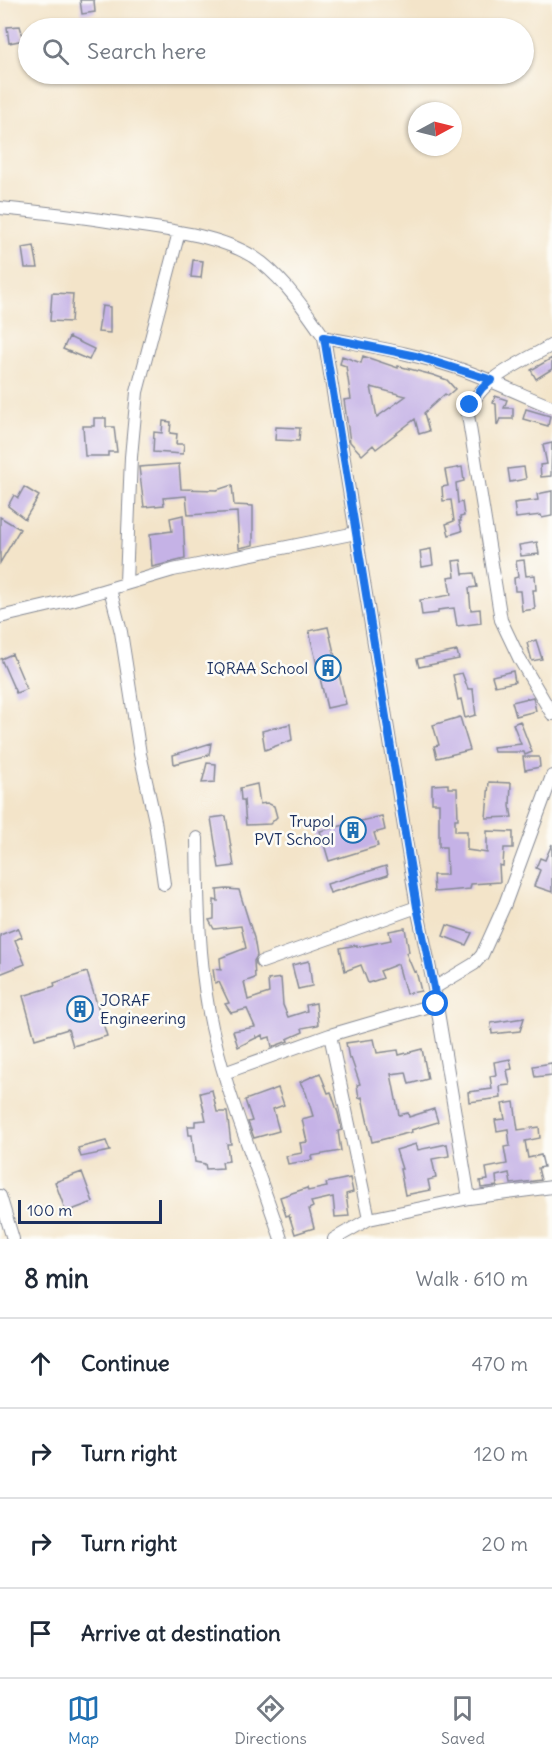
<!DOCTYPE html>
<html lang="en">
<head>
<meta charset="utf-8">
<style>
	:root { --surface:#fff; --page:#f6f6f7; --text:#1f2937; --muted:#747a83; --line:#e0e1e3; --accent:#1f6fb2 }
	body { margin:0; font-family:Delius,sans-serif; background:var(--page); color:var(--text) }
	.compass { position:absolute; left:408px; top:102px; width:54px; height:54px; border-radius:50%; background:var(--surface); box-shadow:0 2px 4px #0004; rotate:83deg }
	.scale { position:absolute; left:18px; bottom:15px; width:144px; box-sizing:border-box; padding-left:6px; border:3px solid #1b2f5e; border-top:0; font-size:16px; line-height:21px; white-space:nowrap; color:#1b2f5e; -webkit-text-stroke:4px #fdfcf7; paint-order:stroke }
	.stop { position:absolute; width:18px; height:18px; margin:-14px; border:4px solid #1a73e8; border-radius:50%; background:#fff }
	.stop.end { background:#1a73e8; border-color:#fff; box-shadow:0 2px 6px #0008 }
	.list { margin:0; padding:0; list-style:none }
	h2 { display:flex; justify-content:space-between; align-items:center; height:78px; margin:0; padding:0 24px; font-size:26px }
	h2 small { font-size:20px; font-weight:400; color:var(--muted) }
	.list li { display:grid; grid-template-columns:39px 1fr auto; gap:18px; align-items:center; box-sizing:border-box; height:90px; padding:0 24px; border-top:2px solid var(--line) }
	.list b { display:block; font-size:22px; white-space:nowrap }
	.list em { font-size:20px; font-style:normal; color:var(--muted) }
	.icon { flex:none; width:33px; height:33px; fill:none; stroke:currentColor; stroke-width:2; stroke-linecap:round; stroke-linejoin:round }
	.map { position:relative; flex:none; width:552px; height:1239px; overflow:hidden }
	.search { position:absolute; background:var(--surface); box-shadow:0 2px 4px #0004; left:18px; right:18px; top:18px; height:66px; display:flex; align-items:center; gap:15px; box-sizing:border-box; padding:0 21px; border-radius:33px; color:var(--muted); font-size:22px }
	.sheet { height:438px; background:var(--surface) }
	nav { display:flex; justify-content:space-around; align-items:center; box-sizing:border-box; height:84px; border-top:2px solid var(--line); background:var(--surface); font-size:16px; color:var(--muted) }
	nav a { display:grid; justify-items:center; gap:3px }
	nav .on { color:var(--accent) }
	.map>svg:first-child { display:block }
	.building { fill:#c5b2e6; fill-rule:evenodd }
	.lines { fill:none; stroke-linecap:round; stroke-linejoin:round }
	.minor-casing { stroke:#878a94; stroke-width:14 }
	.minor { stroke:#fff; stroke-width:12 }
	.route { stroke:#1a73e8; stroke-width:8 }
	.labels { text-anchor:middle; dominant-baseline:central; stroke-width:5; stroke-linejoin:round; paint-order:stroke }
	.poi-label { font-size:16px; fill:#1b2f5e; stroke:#fdfcf7; text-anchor:end }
</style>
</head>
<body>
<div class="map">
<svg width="552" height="1239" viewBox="0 0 552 1239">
	<rect width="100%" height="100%" fill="#fdfcf7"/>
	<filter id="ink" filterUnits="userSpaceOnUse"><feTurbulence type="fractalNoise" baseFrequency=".0167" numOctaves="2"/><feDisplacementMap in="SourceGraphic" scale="12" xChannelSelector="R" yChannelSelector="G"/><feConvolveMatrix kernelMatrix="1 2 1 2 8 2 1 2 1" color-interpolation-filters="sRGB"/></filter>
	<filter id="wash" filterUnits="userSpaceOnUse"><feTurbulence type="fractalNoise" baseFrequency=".008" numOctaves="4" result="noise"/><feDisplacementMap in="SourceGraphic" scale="24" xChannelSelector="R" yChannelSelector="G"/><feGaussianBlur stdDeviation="1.35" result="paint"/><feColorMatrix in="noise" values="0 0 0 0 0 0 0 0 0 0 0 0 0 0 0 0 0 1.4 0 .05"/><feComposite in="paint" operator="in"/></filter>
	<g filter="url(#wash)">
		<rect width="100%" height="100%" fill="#f3e4c9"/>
		<g id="blocks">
			<path class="building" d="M80,0H94L95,12L82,14Z
				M20,26L24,40L9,43L7,27Z
				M34,246L38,268H25L22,248Z
				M193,260L203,261L201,278L191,277Z
				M52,293L73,294L71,322L50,321Z
				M102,306L110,307V333L98,332Z
				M69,337L94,349L89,360L63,349Z
				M342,356L361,363L363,356L398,368V366L433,375L447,380L455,389L447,396L445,394L424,413L429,431L419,434L415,419L376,449L373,445L362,455L350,442L344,400L351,399L346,366L340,364ZM371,387L406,396L377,417Z
				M552,358V369L536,379L531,370Z
				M495,396L507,400L504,408H513V419H500L497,426L496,404L493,403Z
				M526,409L550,416L548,426L523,419Z
				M94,418H106V427H114L117,452H108V456H85L83,426H94Z
				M163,421L171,422L170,433L177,434L176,444H184L183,454L153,452L154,432L162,433Z
				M276,427L300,428L299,441L275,440Z
				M552,443L551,476L541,477L540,465L547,464L543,445Z
				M179,464L181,489L217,490L232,485L234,505L253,506V545L239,548L237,512L188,515L186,496L163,498L164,505L144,507L139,467Z
				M462,467L464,481L456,483L458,503L462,502L464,516L460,517L461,521H459L462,531L449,535L446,524L454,521L451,500L443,501L442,487L448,486L445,470Z
				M524,467L526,479L510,482L508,469Z
				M24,487L39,496L25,519L8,506L14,495L18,498Z
				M552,491V516L542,518L541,515L516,518L514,503L538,500L537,494Z
				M183,515L185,559L152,567L150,534L172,531L170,518Z
				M0,517L20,529L0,563Z
				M537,542L539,554L521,556L519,545Z
				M431,549L433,565L422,567L420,551Z
				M461,560L463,574L474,573L477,587L469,588L471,610L480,609L481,623L457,626L454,608L438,610V613L422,615L420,600L451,595L448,577L455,576L453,561Z
				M524,560L526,576L535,575L536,590H533L535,609L522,611L520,591H515L514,578L518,577L516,561Z
				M328,627L346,704L327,708L309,631Z
				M536,640L542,659L532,661L527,643Z
				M457,651L459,659L419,667L417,659Z
				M12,654L27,689L16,693L1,659Z
				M513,671L515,682L495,686L492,676Z
				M462,673L468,689H473L475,708L476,715L465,718L461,699L458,700L453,675Z
				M533,697L536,711L516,716L512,702Z
				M460,717L470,750L437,758L434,746L439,745L433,725Z
				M520,721L532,752L525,755L524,752H494L493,747L521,744L513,724Z
				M290,724L292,740L265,750L262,731Z
				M211,743L209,755L174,764L173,755Z
				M523,757H539L540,767L525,770Z
				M207,763L216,764L215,782L202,783Z
				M489,782L511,783L510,806L512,817L486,818Z
				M257,784L260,804L267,803L274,806L277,817L270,824L246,825L244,800H241L240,788Z
				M448,784V788H457L458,819H455V831H467V850L487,853V831L513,832V848H504L503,866L499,865L500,882L471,884L470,889L434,892L433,875H447L446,847H439V803H432V785Z
				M226,816L234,866L219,868L211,818Z
				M382,816L385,830L374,833L378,846L329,861L320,831Z
				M552,844V892L534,886L540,870L536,868L540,858L545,860Z
				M386,866L388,875L330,893L327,884Z
				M227,889L239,890L254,938L257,956L254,961L255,978L244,982L248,1000L269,993L268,980L281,978L283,1005L288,1017L307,1011L306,1005L316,1003L318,1025L302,1028L303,1032L287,1039L288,1041L272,1047L270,1037L263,1039L262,1035L257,1038L256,1035V1038L238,1047L233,1031L255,1027L247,1009L231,1013L225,1004L229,1003L219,982L215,983L213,969L221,970L220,958L246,948L241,926L214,929L209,920L214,919V900L218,901L217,890Z
				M447,925L472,933L466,945L443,936Z
				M18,928L22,937L15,940L25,964L0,974V935Z
				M405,928L409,952L406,953L414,972L416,971L421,991L406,994L398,964L380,971L383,978L368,983L361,965L345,971L340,948L357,945V947L391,940L389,931Z
				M309,961L312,986L298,989L292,965Z
				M87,972L107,1036L73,1046L68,1029L35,1039L23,996L55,986L54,983Z
				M524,1018L520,1031L492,1034L491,1023Z
				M374,1039L377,1053L398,1050L399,1055L422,1049L428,1079L409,1084L406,1072L391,1074L399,1115L408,1113L409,1117L434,1109L438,1122L411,1130L412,1132L372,1142L362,1097L359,1098L357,1085L360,1084L351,1058L349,1059L346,1043Z
				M510,1059L512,1069L507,1070L510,1085L500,1086L501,1098L469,1102L468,1092L492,1089L490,1076L496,1075L494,1062Z
				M552,1063V1075L535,1077L533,1066Z
				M320,1073L328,1093L331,1092L338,1113L342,1130L338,1131L341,1151L311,1156L312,1160L288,1164L286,1156L302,1153L300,1143L307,1142L302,1119L313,1116L306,1093L300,1082Z
				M278,1088L284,1105L273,1109L279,1131L254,1138L248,1122L252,1121L245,1100Z
				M212,1090L217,1112H227L231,1144H227L229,1161L222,1162L223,1168L206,1169L205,1164L195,1162L192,1135H189L188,1126H195V1121L206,1120L200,1093Z
				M514,1102L518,1130L539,1127L540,1138L525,1141L528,1158L541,1155L544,1167L538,1168L541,1180L511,1184L509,1173L496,1176L497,1186L481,1188L480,1181L488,1180L486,1168L507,1164L504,1147L510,1146L508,1129L497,1131L495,1120L505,1119L502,1104Z
				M106,1141L110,1151L81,1157L78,1148Z
				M416,1144L418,1150L447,1144L449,1156L432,1159L436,1178L428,1180L430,1190L405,1195L400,1169H402L396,1150Z
				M82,1172L93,1202L66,1212L55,1182Z
				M350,1178L353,1192L346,1194L349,1216L335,1217L333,1197L311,1202L313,1207L309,1209L314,1228L295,1234L289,1215L286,1216L280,1197L307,1188L308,1191L327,1187L326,1183Z"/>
		</g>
	</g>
	<g filter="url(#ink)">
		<use href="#blocks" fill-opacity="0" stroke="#878a94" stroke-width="1.5"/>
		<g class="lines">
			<g class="minor-casing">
				<path id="minor" d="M0,208C43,212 85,217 127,224C169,230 229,236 262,263C287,283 306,311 324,337C367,346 412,353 454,367C488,378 519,394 552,407
					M324,337L417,907L434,988L469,1198
					M552,345C523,362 476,380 468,415L501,620L520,660L552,714
					M126,582L131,457L137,392L179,232
					M110,589L121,632L140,754L155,821L164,884
					M0,617L68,601L173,570L356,533
					M197,838C198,894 198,951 208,1007C222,1087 256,1162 281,1239
					M262,962L417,907
					M434,988L474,964L482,955L505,904L552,776
					M330,1035L369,1219
					M224,1073L330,1035L436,1004
					M0,1196L13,1239
					M334,1239L369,1219L469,1198L552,1187"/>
			</g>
			<use href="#minor" class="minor"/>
		</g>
	</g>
	<g class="lines" filter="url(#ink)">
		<path class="route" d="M436,1004L434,988L417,907L324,337L416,356L492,380L482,388L470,405"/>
	</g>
	<defs>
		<g id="building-ring" transform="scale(1.35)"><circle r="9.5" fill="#fdfcf7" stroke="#1f6fb2" stroke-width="1.5"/><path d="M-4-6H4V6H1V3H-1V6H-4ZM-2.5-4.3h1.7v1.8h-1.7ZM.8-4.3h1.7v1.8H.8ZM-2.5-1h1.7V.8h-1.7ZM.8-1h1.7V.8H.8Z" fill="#1f6fb2"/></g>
	</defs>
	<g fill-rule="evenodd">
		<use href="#building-ring" x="328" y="668"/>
		<use href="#building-ring" x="353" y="830"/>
		<use href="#building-ring" x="80" y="1009"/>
	</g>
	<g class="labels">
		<g class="poi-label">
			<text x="308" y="668">IQRAA School</text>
			<text x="334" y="821">Trupol<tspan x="334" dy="18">PVT School</tspan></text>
			<text x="100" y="1000" text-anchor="start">JORAF<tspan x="100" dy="18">Engineering</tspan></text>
		</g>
	</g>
</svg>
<svg class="compass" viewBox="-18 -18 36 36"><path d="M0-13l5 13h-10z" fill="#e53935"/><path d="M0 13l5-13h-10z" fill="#747a83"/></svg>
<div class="scale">100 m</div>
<div class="stop" style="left:436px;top:1004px"></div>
<div class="stop end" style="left:470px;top:405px"></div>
<div class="search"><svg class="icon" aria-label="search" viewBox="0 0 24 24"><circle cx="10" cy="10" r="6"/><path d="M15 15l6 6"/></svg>Search here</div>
</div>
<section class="sheet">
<h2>8 min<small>Walk · 610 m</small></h2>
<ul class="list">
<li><svg class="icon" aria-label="ahead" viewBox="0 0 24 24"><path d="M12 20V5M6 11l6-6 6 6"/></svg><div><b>Continue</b></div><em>470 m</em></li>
<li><svg class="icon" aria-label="right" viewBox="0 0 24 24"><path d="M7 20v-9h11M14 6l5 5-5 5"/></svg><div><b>Turn right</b></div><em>120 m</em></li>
<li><svg class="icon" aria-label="right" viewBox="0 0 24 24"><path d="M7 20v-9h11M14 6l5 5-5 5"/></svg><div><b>Turn right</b></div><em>20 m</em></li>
<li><svg class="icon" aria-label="arrive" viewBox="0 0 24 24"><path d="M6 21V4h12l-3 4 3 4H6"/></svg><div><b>Arrive at destination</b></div></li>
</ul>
</section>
<nav>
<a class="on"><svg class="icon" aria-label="map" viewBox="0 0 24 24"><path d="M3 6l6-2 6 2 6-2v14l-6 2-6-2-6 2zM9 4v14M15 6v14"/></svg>Map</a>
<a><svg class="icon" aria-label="directions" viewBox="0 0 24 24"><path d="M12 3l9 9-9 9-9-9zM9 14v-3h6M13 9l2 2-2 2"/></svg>Directions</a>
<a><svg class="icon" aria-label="saved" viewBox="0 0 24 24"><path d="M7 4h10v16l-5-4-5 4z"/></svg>Saved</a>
</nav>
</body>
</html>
